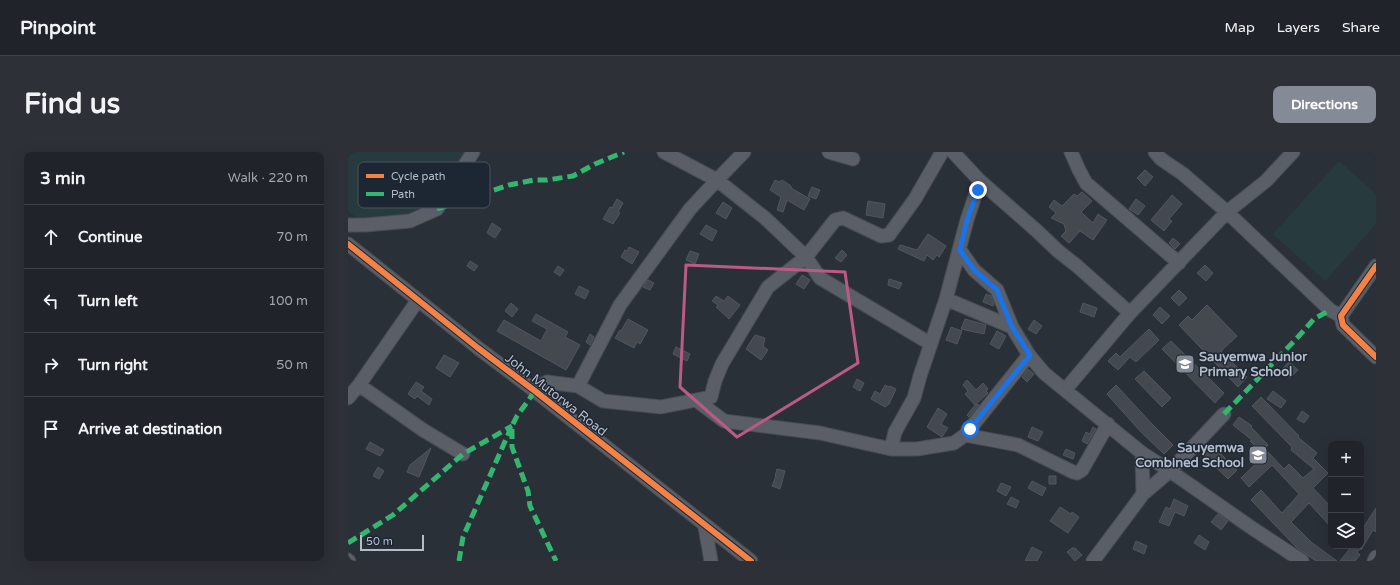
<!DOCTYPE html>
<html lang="en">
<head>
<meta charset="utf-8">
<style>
	:root { --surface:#20242a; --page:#2d3036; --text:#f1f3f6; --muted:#a2a4a8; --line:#3d4147; --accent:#848b96 }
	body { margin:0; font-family:"Varela Round",sans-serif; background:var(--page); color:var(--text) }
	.controls { position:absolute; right:12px; bottom:12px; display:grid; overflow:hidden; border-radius:8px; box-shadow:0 4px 16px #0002 }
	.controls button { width:36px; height:36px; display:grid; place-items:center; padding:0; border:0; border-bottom:1px solid var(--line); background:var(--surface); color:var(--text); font:20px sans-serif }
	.scale { position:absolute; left:12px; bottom:10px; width:64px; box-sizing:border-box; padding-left:4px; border:2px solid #b4bcc9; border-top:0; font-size:11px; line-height:14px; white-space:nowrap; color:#b4bcc9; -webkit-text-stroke:3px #1d2633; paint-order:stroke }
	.stop { position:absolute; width:12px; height:12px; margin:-9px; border:3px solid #1a73e8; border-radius:50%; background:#fff }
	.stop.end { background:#1a73e8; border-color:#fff; box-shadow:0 1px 4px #0008 }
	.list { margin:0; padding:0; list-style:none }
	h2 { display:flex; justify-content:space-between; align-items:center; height:52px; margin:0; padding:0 16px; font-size:17px }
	h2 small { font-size:13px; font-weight:400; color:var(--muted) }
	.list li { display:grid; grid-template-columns:26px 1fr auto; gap:12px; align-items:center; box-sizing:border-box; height:64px; padding:0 16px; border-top:1px solid var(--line) }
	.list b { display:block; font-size:15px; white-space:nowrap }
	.list em { font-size:13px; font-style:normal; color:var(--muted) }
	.icon { flex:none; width:22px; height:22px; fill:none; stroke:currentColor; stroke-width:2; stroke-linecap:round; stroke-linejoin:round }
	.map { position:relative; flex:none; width:1028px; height:409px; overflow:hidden; border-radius:8px }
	header { display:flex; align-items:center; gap:24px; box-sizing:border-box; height:56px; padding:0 20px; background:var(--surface); border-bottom:1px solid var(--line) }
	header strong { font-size:19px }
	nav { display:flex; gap:22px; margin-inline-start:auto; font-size:14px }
	.intro { display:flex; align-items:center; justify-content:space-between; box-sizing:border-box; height:96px; padding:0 24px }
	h1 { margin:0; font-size:28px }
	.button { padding:10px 18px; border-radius:8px; background:var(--accent); color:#fff; font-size:14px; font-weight:700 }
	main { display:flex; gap:24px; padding:0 24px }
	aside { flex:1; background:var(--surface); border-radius:8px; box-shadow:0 4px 16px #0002 }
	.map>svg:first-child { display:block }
	.green { fill:#273a3e }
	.building { fill:#444950; stroke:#52575f }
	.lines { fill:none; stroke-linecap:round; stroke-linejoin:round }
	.minor-casing { stroke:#484c53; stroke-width:15 }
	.minor { stroke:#5a5e66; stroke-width:13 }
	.quiet { stroke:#33b770; stroke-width:5; stroke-dasharray:10 5; stroke-linecap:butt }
	.cycleway-casing { stroke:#1d2633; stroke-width:8 }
	.cycleway { stroke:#f48246; stroke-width:6 }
	.route { stroke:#1a73e8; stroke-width:5 }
	.marked { fill:none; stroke:#bc5a87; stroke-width:3; stroke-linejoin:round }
	.labels { text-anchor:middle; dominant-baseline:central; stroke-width:3; stroke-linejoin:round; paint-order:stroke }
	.poi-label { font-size:13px; font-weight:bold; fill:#b4bcc9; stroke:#1d2633; text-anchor:start }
	.street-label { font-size:13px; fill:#b4bcc9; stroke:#1d2633 }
	.key { fill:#1d2633; stroke:#4a5360; stroke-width:1 }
	.key-label { font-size:11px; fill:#b4bcc9 }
</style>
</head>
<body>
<header>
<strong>Pinpoint</strong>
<nav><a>Map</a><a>Layers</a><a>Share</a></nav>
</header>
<div class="intro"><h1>Find us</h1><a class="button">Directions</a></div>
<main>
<aside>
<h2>3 min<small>Walk · 220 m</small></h2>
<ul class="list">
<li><svg class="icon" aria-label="ahead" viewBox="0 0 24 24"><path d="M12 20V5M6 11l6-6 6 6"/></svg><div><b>Continue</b></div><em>70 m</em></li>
<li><svg class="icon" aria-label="left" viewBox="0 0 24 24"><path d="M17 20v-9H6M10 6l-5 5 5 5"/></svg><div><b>Turn left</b></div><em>100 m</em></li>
<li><svg class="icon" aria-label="right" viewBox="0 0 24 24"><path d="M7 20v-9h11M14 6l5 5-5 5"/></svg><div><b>Turn right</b></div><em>50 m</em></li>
<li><svg class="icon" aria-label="arrive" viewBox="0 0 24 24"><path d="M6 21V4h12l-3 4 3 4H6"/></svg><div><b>Arrive at destination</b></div></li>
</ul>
</aside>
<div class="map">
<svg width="1028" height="409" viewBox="0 0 1028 409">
	<rect width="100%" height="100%" fill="#2a3038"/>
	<path class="green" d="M0,0H125L89,57L17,73L0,59Z
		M991,9L1028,42V72L977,129L925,82Z"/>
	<path class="building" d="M797,18L805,25L797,34L789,26Z
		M427,28L431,30L434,28L443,34V36L462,47L456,58L439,48L435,60L429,58L433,45L422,38Z
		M464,35L472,38L468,47L460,44Z
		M734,40L744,49L733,60L745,71L750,62L759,68L745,88L732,79L721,91L713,84L718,79L716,72L703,66L708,61L701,55L706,48L714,54L726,42L729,44Z
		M824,43L834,52L821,67L824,69L816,79L803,68Z
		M269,47L275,51L270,60L272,61L265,72L255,67L262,55L264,56Z
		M788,47L797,54L790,63L781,57Z
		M520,49L537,52L535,66L518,63Z
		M375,50L384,56L378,67L368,61Z
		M144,71L153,77L147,86L139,81Z
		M358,73L369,79L364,89L352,82Z
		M580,82L598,94L591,105L589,103L585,108L579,103L576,109L550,97L552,93L569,98Z
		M825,86L832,92L827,97L821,91Z
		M281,95L291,100L284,112L273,105L277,98L279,99Z
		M494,98L499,103L493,110L487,106Z
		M342,99L351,102L347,112L338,108Z
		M122,109L130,114L126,119L119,114Z
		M857,113L865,121L858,129L849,121Z
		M210,114L216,118L212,124L206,120Z
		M454,123L462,128L456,137L448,132Z
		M541,127L554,131L551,137L540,133Z
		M300,128L306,131L302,138L295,135Z
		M231,134L241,139L237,147L227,142Z
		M831,138L839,146L831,154L823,146Z
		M638,142L643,144L646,152L645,154L635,150Z
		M368,144L376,149L380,144L392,153L381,167L368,155L370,153L364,149Z
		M163,151L170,157L164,165L157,159Z
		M735,151L749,156L746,165L732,160Z
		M859,153L889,184L873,199L899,225L890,235L831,173L840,164L844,168Z
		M812,155L822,164L814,172L805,163Z
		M188,162L220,180L217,185L232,193L218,218L149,179L156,168L193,189L199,177L184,169Z
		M280,167L300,178L292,192L289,190L286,196L267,186L272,178L273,179Z
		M617,167L638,173L636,182L613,177Z
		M686,168L694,174L688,182L680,177Z
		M603,175L614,179L609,192L598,188Z
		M801,177L811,188L788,210L782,205L770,218L760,209L768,201L772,205Z
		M649,179L658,184L651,197L642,192Z
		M242,182L246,185L242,193L238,190Z
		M407,183L417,186L415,194L420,198L413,208L398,197Z
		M823,189L876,241L867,251L814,197Z
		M328,195L342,202L339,209L325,202Z
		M96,203L111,211L102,225L88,216Z
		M941,210L950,218L942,226L933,218Z
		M680,217L686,222L679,230L674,225Z
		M796,219L823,246L814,255L787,227Z
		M509,227L516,231L512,239L505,235Z
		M619,228L628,238L635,231L640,237L638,239L640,241L627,253L617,242L620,239L615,233Z
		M68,230L76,235L73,239L84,247L81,253L69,244L67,247L60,242Z
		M537,233L541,235L542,234L548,237L541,252L537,255L523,247L527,239L532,242Z
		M768,233L804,272L825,293L816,302L792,279L759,242Z
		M925,239L938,249L933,256L919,247Z
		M913,245L951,284L950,285L969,301L965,306L980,321L965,336L983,355V375L961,351L943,370L963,390L989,409H968L949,396L903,348L913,338L934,361L951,342L924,313L901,335L893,326L920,300L936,317L941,312L955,326L966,317L943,298L944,295L904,254Z
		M628,252L631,253L621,265L619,263Z
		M590,256L599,262L593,272L600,276L594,285L579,275Z
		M954,259L961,264L956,271L949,267Z
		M891,265L904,274L903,275L920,293L913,300L902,289L904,288L885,273Z
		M684,275L695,280L690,289L680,285Z
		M745,275L748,277L739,292L734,289L738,280L742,282Z
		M22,290L36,298L32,304L18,297Z
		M863,292L889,318L880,327L854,302Z
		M83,296L71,325L59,320L62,313Z
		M718,297L727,301L725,307L715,303Z
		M30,315L36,319L31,327L25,324Z
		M429,317L437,319L432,337L424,334L428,324H427Z
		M701,324H708V332H701Z
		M684,329L698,336L694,344L680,336Z
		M653,331L663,335L658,344L649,339Z
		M663,345L671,349L668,356L659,352Z
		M826,347L840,354L836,364L827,360L821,374L811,370L818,355L822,357Z
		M712,355L723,362L724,360L731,365L720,381L702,369Z
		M1028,356V380L1025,378L1013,398V396L1009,400L1012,403L1007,409H992L1004,394H1013V379Z
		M870,362L880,369L873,378L863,370Z
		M851,383L861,390L857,398L846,391Z
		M788,389L799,394L796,402L785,397Z
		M684,395L694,400L689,409H677Z
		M724,396H727L734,403L727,409L719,400Z"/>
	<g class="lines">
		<g class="minor-casing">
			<path id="minor" d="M316,0L369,28L396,0
				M481,0L505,7
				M605,0L632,29L689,79L710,99L729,114L782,161
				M723,0L731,18L738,31L831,111
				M807,0L813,7L835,22L879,60L982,158L993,164
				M632,29L619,68L598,147L664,175L681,203L696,221L794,301L822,319L904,376L954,409
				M0,73H17L62,69L89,57L125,0
				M0,92L130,196L187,239L403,409
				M612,98L626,118L649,138L664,175
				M1028,114L993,164L995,173L1028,205
				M11,233L75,278L115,302
				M230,234L272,153L342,57L369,28L417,66L458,105L487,68L495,66L533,84L541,83L567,47L594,0
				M717,238L782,161L879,60L918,29L945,0
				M187,239L193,233L199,230L230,234L255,249L275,251L313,255L348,248L376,269L472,281L543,297H569L606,291L617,283L681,203
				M0,246L11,233L70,148
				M348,248L363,245L367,229L374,212L420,135L458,105L472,126L583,192
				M617,283L670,293L725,320L729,321L734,318L760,272
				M543,297L547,280L566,246L572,224L598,147
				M794,301L795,342
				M357,375L363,409
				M0,408L1,409
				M745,409L795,342L822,319L876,262
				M1026,409L1028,405"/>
		</g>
		<use href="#minor" class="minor"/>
		<path class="quiet" d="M89,57L161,33L186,28H199L225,24L247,12L276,0
			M187,239L169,264L164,274V295L180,339L182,354L208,409
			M876,262L950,185L966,167L982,158
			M0,391L45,363L115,302L164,274
			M111,409L115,385L162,278"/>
		<g class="cycleway-casing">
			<path id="cycleway" d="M0,92L130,196L187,239L403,409
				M1028,114L993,164L995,173L1028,205"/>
		</g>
		<use href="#cycleway" class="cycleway"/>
	</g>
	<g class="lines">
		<path class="route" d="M622,277L682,203L664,175L649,138L626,118L612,98L619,68L630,38"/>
	</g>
	<path class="marked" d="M338,113L497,120L510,211L389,285L332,235Z"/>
	<defs>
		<g id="school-square" transform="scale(1)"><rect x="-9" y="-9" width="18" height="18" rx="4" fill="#848b96" stroke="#1d2633"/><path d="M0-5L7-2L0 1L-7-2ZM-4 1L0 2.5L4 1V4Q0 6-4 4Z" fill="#fff"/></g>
	</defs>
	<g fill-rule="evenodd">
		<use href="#school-square" x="837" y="212"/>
		<use href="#school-square" x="910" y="303"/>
	</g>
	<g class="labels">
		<g class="poi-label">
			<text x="851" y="205">Sauyemwa Junior<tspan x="851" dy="15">Primary School</tspan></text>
			<text x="896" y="296" text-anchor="end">Sauyemwa<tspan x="896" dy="15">Combined School</tspan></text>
		</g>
		<g class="street-label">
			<text transform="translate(208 243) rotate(38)">John Mutorwa Road</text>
		</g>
	</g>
	<rect x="10" y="10" width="132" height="46" rx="6" class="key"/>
	<rect x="18" y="22" width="18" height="4" fill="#f48246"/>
	<rect x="18" y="40" width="18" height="4" fill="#33b770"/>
	<g class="key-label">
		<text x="43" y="28">Cycle path</text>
		<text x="43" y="46">Path</text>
	</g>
</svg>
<div class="controls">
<button>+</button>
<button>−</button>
<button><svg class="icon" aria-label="layers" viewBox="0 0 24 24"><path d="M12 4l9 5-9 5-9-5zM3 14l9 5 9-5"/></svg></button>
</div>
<div class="scale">50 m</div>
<div class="stop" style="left:622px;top:277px"></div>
<div class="stop end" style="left:630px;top:38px"></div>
</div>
</main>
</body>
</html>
